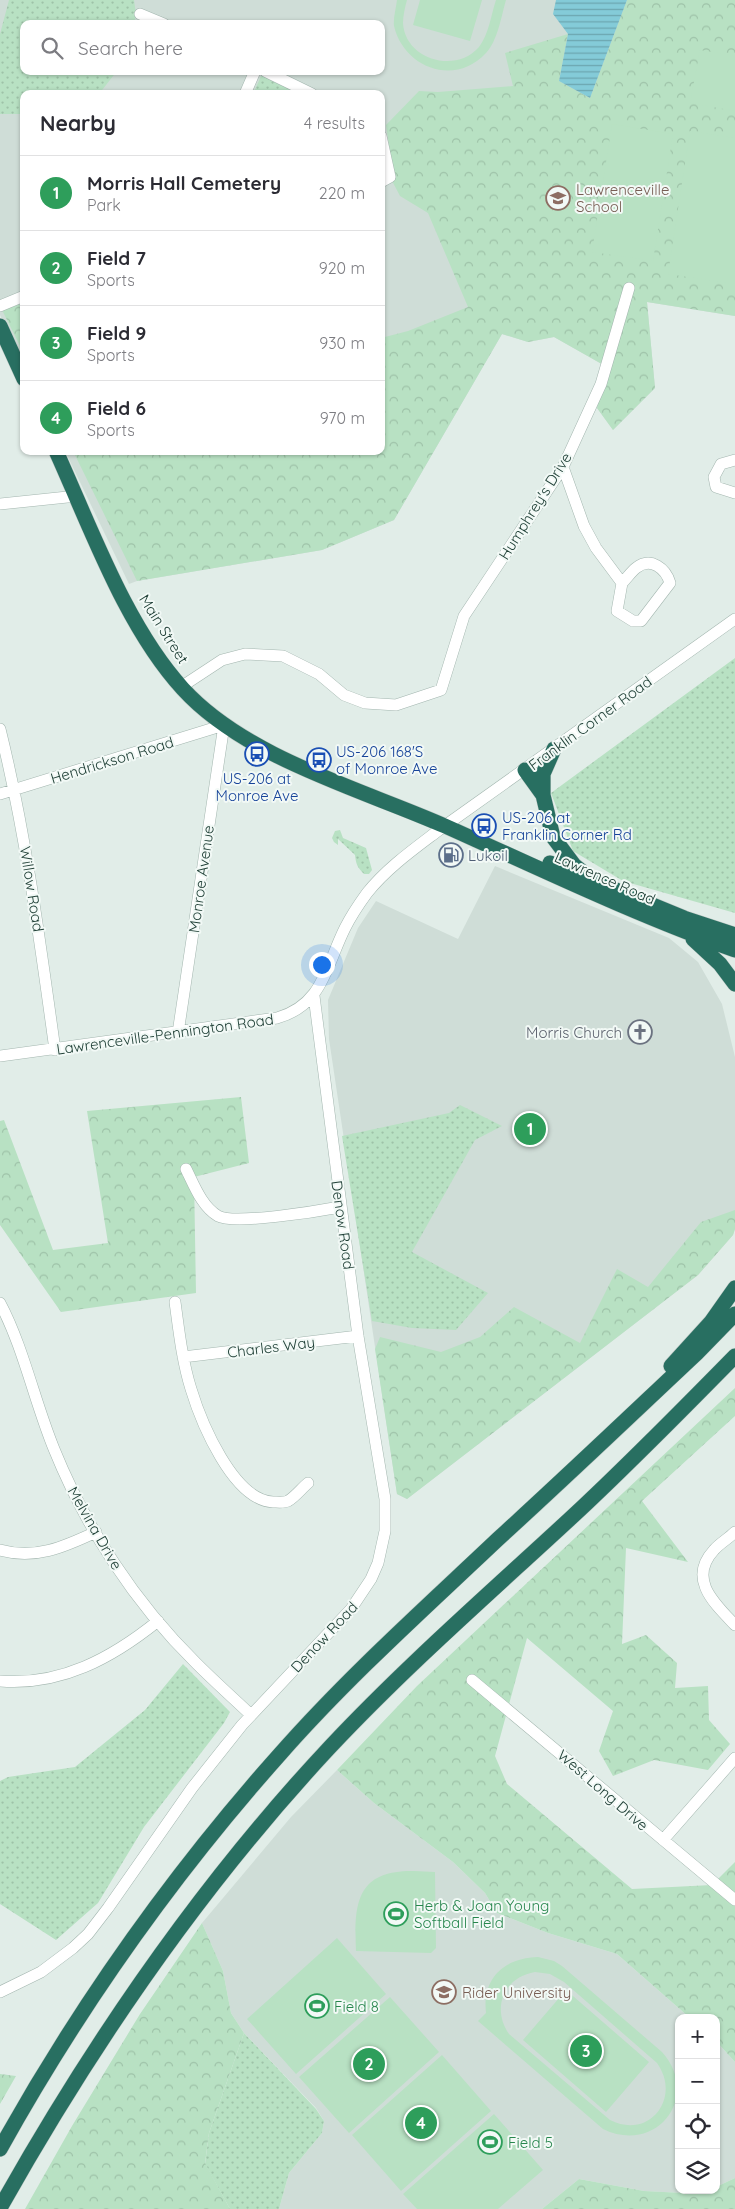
<!DOCTYPE html>
<html lang="en">
<head>
<meta charset="utf-8">
<style>
	:root { --surface:#fff; --page:#f7f7f7; --text:#2b2b33; --muted:#7c7c81; --line:#e1e1e2; --accent:#d93025 }
	body { margin:0; font-family:Quicksand,sans-serif; background:var(--page); color:var(--text) }
	.controls { position:absolute; right:15px; bottom:15px; display:grid; overflow:hidden; border-radius:10px; box-shadow:0 1px 4px #0004 }
	.controls button { width:45px; height:45px; display:grid; place-items:center; padding:0; border:0; border-bottom:1px solid var(--line); background:var(--surface); color:var(--text); font:25px sans-serif }
	.you { position:absolute; left:321px; top:964px; width:18px; height:18px; margin:-12px; border:4px solid #fff; border-radius:50%; background:#1a73e8; box-shadow:0 0 0 8px #1a73e833 }
	.badge { display:grid; place-items:center; width:32px; height:32px; border-radius:50%; background:var(--accent); color:#fff; font-size:16px; font-weight:700 }
	.pin { position:absolute; translate:-50% -50%; border:2px solid #fff; box-shadow:0 1px 5px #0006 }
	.list { margin:0; padding:0; list-style:none }
	h2 { display:flex; justify-content:space-between; align-items:center; height:65px; margin:0; padding:0 20px; font-size:21px }
	h2 small { font-size:16px; font-weight:400; color:var(--muted) }
	.list li { display:grid; grid-template-columns:32px 1fr auto; gap:15px; align-items:center; box-sizing:border-box; height:75px; padding:0 20px; border-top:1px solid var(--line) }
	.list b { display:block; font-size:19px; white-space:nowrap }
	.list p { margin:0; font-size:16px; white-space:nowrap; color:var(--muted) }
	.list em { font-size:16px; font-style:normal; color:var(--muted) }
	.icon { flex:none; width:28px; height:28px; fill:none; stroke:currentColor; stroke-width:2; stroke-linecap:round; stroke-linejoin:round }
	.map { position:relative; flex:none; width:735px; height:2209px; overflow:hidden }
	.search { position:absolute; background:var(--surface); box-shadow:0 1px 4px #0004; left:20px; top:20px; width:365px; height:55px; display:flex; align-items:center; gap:12px; box-sizing:border-box; padding:0 18px; border-radius:10px; color:var(--muted); font-size:19px }
	.panel { position:absolute; background:var(--surface); box-shadow:0 1px 4px #0004; left:20px; top:90px; width:365px; height:365px; border-radius:10px }
	.map>svg:first-child { display:block }
	.built { fill:#cfddd7; fill-rule:evenodd }
	.grass { fill:url(#grass-dots) }
	.forest { fill:url(#forest-crowns) }
	.pitch { fill:#b8e1c3; fill-rule:evenodd }
	.water { fill:url(#water-rules) }
	.lines { fill:none; stroke-linecap:round; stroke-linejoin:round }
	.minor-casing { stroke:#a3b6af; stroke-width:12 }
	.highway-casing { stroke:#c1cac7; stroke-width:16 }
	.minor { stroke:#fff; stroke-width:11 }
	.highway { stroke:#286f61; stroke-width:15 }
	.labels { text-anchor:middle; dominant-baseline:central; stroke-width:4; stroke-linejoin:round; paint-order:stroke }
	.education-label { font-size:15px; fill:#785e54; stroke:#f2f9f6; text-anchor:start }
	.street-label { font-size:15px; fill:#204037; stroke:#f2f9f6 }
	.transit-label { font-size:15px; fill:#164399; stroke:#f2f9f6; text-anchor:start }
	.service-label { font-size:15px; fill:#4e5e75; stroke:#f2f9f6; text-anchor:start }
	.worship-label { font-size:15px; fill:#5b616d; stroke:#f2f9f6; text-anchor:end }
	.leisure-label { font-size:15px; fill:#27864d; stroke:#f2f9f6; text-anchor:start }
</style>
</head>
<body>
<div class="map">
<svg width="735" height="2209" viewBox="0 0 735 2209">
	<defs>
		<pattern id="grass-dots" width="8" height="8" patternUnits="userSpaceOnUse" patternTransform="scale(1.25)"><rect width="8" height="8" fill="#b8e1c3"/><path d="M2 2h.1M6 6h.1" fill="none" stroke="#9ec2a8" stroke-width="1.8" stroke-linecap="round"/></pattern>
		<pattern id="forest-crowns" width="20" height="18" patternUnits="userSpaceOnUse" patternTransform="scale(1.25)"><rect width="20" height="18" fill="#b8e1c3"/><path d="M2 6a3 3 0 1 1 6 0M12 15a3 3 0 1 1 6 0" fill="none" stroke="#9ec2a8"/></pattern>
		<pattern id="water-rules" width="6" height="5" patternUnits="userSpaceOnUse" patternTransform="scale(1.25)"><rect width="6" height="5" fill="#84cbd8"/><path d="M0 2.5h6" fill="none" stroke="#6ca6b0"/></pattern>
	</defs>
	<rect width="100%" height="100%" fill="#e1ede8"/>
	<path class="built" d="M0,0H735V316L647,302L655,388L613,430L597,408L607,367L554,337L528,342L502,334L394,520L322,550L137,581L129,584L65,451H381V94H24V365L0,315ZM24,24H381V71H24Z
		M495,866L669,938L698,962L722,1004L735,1057V1229L733,1235L698,1275L407,1499L397,1494L329,1039L328,1000L358,928L376,901L458,939Z
		M337,1770L374,1803L453,1862L485,1893L497,1913L548,1933L617,1954L690,2018H679V2190H711L703,2194L644,2191L579,2179L542,2209H279L289,2173L322,2133L324,2121L316,2108L244,2033L231,2013L223,1971L202,1923L291,1817Z
		M716,2041L735,2062V2178L716,2187Z"/>
	<path class="grass" d="M9,0H134L136,14L134,24H24V71H117L99,94H24V114H0V34Z
		M262,74L303,94H253Z
		M735,658V913L623,881L573,851L551,793Z
		M340,830L343,838L366,848L372,870L369,874H364C357,867 356,864 355,855L338,839V845L334,842L332,838L335,831Z
		M460,1105L502,1126L475,1140L412,1252L488,1293L456,1330L412,1328L372,1321L342,1136L449,1113Z
		M183,1664L230,1712L224,1723L144,1827L98,1903L56,1940L0,1904V1781L8,1777L75,1767L145,1710Z
		M244,2033L316,2109L324,2121L322,2133L289,2173L279,2209H230L205,2164L209,2133Z"/>
	<path class="forest" d="M627,0H735V316L647,302L655,388L613,430L597,408L607,367L554,337L528,342L502,334L394,520L322,550L137,581L73,451H381V338L408,331L468,307L428,213L400,196L390,177L392,166L386,125L419,91L438,92L513,86L505,53L568,34L559,81L590,98Z
		M24,303V354L2,310Z
		M241,1097L249,1163L194,1177L196,1293L61,1312L0,1225V1121L4,1120L53,1250L108,1243L87,1111Z
		M735,1210V1229L733,1235L698,1275L407,1499L397,1494L375,1349L380,1337L441,1352L480,1337L514,1307L580,1343L617,1269L648,1287L701,1222Z
		M735,1388V1416L642,1501L688,1562L626,1548L622,1644L646,1635L677,1663L675,1688L708,1686L709,1720L730,1744L708,1770L654,1760L613,1776L599,1751L613,1711L527,1638L495,1756L507,1784L632,1889L712,1885L735,1862V2062L716,2041V2018H690L617,1954L548,1933L497,1913L485,1893L453,1862L374,1803L337,1770L417,1686Z
		M202,1923L223,1971L231,2013L244,2033L209,2133L205,2163L230,2209H25L72,2126L140,2014Z
		M0,2074L16,2076L0,2104Z
		M735,2178V2209H542L579,2179L644,2191L703,2194L711,2190H716V2187Z"/>
	<path class="pitch" d="M397,0H407C405,7 403,16 403,23C405,60 456,74 479,47C489,34 491,15 496,0H506C501,17 498,40 486,53C455,87 404,68 394,26C393,19 396,8 397,0Z
		M420,0H482L470,41L413,25Z
		M700,50L735,56V111L690,103Z
		M612,124L673,134L653,261L592,252Z
		M690,131L735,138V284L668,274Z
		M414,1871L435,1872L436,1948L431,1953L356,1951C354,1904 356,1870 414,1871Z
		M337,1938L386,1994L296,2074L247,2019Z
		M538,1957L554,1961L562,1966L662,2052C702,2097 656,2155 603,2129L478,2021L486,2013C482,1978 504,1958 538,1957ZM535,1972L550,1974L564,1982L657,2063C682,2098 649,2140 610,2120L509,2034C491,2008 504,1977 535,1972Z
		M566,1990L649,2062L606,2112L523,2040Z
		M390,1997L439,2052L349,2133L299,2077Z
		M442,2055L491,2111L401,2191L352,2135Z
		M494,2114L543,2170L498,2209H417L403,2194Z"/>
	<path class="water" d="M556,0H627L590,98L559,81L568,34L553,14Z"/>
	<g class="lines">
		<g class="minor-casing">
			<path id="minor" d="M140,14L164,24
				M265,71L312,94
				M245,94L255,71
				M381,136L390,177L381,182
				M0,306L24,296
				M735,460L721,464L714,477L716,487L735,493
				M563,467L584,526L596,548L622,583L617,611L633,621H641L670,583C666,569 651,556 636,568C631,572 627,578 622,583
				M0,504L77,496
				M181,687L222,660L245,654L283,656L319,674L344,695L365,703L396,705L441,690L464,616L563,467L601,384L629,288
				M0,729C26,834 40,942 55,1050
				M0,794L224,725L178,1033
				M0,1056L277,1018C323,1005 326,966 345,928C351,916 359,904 367,893C387,868 414,849 439,830L735,619
				M186,1169C194,1185 202,1207 218,1216C234,1225 319,1211 340,1207
				M175,1302C179,1331 182,1360 191,1389C201,1422 233,1500 273,1502C277,1502 284,1503 288,1501C295,1497 302,1488 308,1483
				M0,1303C23,1346 35,1403 54,1449C86,1528 135,1603 196,1663C214,1681 233,1698 251,1715
				M183,1357L358,1336
				M735,1532C728,1539 720,1543 714,1550C687,1579 715,1604 735,1625
				M0,1550C35,1560 64,1547 96,1532
				M472,1680L735,1900
				M0,1681C61,1686 112,1658 158,1621
				M663,1840L735,1758
				M0,1992L41,1972L73,1948L88,1934L108,1908L192,1788L242,1725L351,1609L371,1579L378,1563L385,1531V1499L358,1336L314,996"/>
		</g>
		<g class="highway-casing">
			<path id="highway" d="M0,326L24,379
				M56,451C91,528 126,627 183,689C246,758 361,789 445,826C541,869 636,915 735,950
				M525,770L543,795L553,837L574,865L584,873
				M543,795V774L554,749
				M550,863L684,918L735,935
				M693,939L720,964L735,984
				M671,1366L711,1322L735,1288
				M0,2149C79,2007 173,1874 281,1753C348,1677 424,1609 498,1539C565,1478 631,1415 697,1353L735,1314
				M0,2208C92,2044 201,1885 330,1747C407,1665 491,1592 573,1516C629,1464 682,1410 735,1356"/>
		</g>
		<use href="#minor" class="minor"/>
		<use href="#highway" class="highway"/>
	</g>
	<defs>
		<g id="school-ring" transform="scale(1.25)"><circle r="9.5" fill="#f2f9f6" stroke="#8d6e63" stroke-width="1.5"/><path d="M0-5L7-2L0 1L-7-2ZM-4 1L0 2.5L4 1V4Q0 6-4 4Z" fill="#8d6e63"/></g>
		<g id="bus-ring" transform="scale(1.25)"><circle r="9.5" fill="#f2f9f6" stroke="#1a4fb4" stroke-width="1.5"/><path d="M-5-6H5V4H4V6H2V4H-2V6H-4V4H-5ZM-3.5-4V0h7V-4ZM-3.5 1.2v1.5H-2V1.2ZM2 1.2v1.5H3.5V1.2Z" fill="#1a4fb4"/></g>
		<g id="fuel-ring" transform="scale(1.25)"><circle r="9.5" fill="#f2f9f6" stroke="#5c6f8a" stroke-width="1.5"/><path d="M-5.5-6h7V0h2V4h1.3V-2.5L3-4.5l.8-.8L6-3V5H2.5V1h-1V6h-7ZM-4.2-4.7v3.2H.2V-4.7Z" fill="#5c6f8a"/></g>
		<g id="church-ring" transform="scale(1.25)"><circle r="9.5" fill="#f2f9f6" stroke="#6b7280" stroke-width="1.5"/><path d="M-1.2-6h2.4v3.5h3.3v2.4h-3.3V6h-2.4V-.1h-3.3v-2.4h3.3Z" fill="#6b7280"/></g>
		<g id="stadium-ring" transform="scale(1.25)"><circle r="9.5" fill="#f2f9f6" stroke="#2e9e5b" stroke-width="1.5"/><path d="M0-5a6.5 5 0 1 0 0 10a6.5 5 0 1 0 0-10ZM-3.5-1.8h7v3.6h-7Z" fill="#2e9e5b"/></g>
		<g id="university-ring" transform="scale(1.25)"><circle r="9.5" fill="#f2f9f6" stroke="#8d6e63" stroke-width="1.5"/><path d="M0-5L7-2L0 1L-7-2ZM-4 1L0 2.5L4 1V4Q0 6-4 4Z" fill="#8d6e63"/></g>
	</defs>
	<g fill-rule="evenodd">
		<use href="#school-ring" x="558" y="198"/>
		<use href="#bus-ring" x="257" y="754"/>
		<use href="#bus-ring" x="319" y="760"/>
		<use href="#bus-ring" x="484" y="826"/>
		<use href="#fuel-ring" x="451" y="855"/>
		<use href="#church-ring" x="640" y="1032"/>
		<use href="#stadium-ring" x="396" y="1914"/>
		<use href="#university-ring" x="444" y="1992"/>
		<use href="#stadium-ring" x="317" y="2006"/>
		<use href="#stadium-ring" x="490" y="2142"/>
	</g>
	<g class="labels">
		<g class="education-label">
			<text x="576" y="189">Lawrenceville<tspan x="576" dy="17">School</tspan></text>
			<text x="462" y="1992">Rider University</text>
		</g>
		<g class="street-label">
			<text transform="translate(535 506) rotate(-58)">Humphrey's Drive</text>
			<text transform="translate(164 629) rotate(58)">Main Street</text>
			<text transform="translate(590 723) rotate(-36)">Franklin Corner Road</text>
			<text transform="translate(112 760) rotate(-17)">Hendrickson Road</text>
			<text transform="translate(605 878) rotate(24)">Lawrence Road</text>
			<text transform="translate(201 879) rotate(-82)">Monroe Avenue</text>
			<text transform="translate(32 889) rotate(81)">Willow Road</text>
			<text transform="translate(165 1034) rotate(-8)">Lawrenceville-Pennington Road</text>
			<text transform="translate(343 1225) rotate(82)">Denow Road</text>
			<text transform="translate(271 1347) rotate(-7)">Charles Way</text>
			<text transform="translate(95 1528) rotate(60)">Melvina Drive</text>
			<text transform="translate(324 1637) rotate(-47)">Denow Road</text>
			<text transform="translate(603 1790) rotate(41)">West Long Drive</text>
		</g>
		<g class="transit-label">
			<text x="336" y="751">US-206 168'S<tspan x="336" dy="17">of Monroe Ave</tspan></text>
			<text x="257" y="778" text-anchor="middle">US-206 at<tspan x="257" dy="17">Monroe Ave</tspan></text>
			<text x="502" y="817">US-206 at<tspan x="502" dy="17">Franklin Corner Rd</tspan></text>
		</g>
		<g class="service-label">
			<text x="468" y="855">Lukoil</text>
		</g>
		<g class="worship-label">
			<text x="622" y="1032">Morris Church</text>
		</g>
		<g class="leisure-label">
			<text x="414" y="1905">Herb &amp; Joan Young<tspan x="414" dy="17">Softball Field</tspan></text>
			<text x="334" y="2006">Field 8</text>
			<text x="508" y="2142">Field 5</text>
		</g>
	</g>
</svg>
<div class="controls">
<button>+</button>
<button>−</button>
<button><svg class="icon" aria-label="locate" viewBox="0 0 24 24"><circle cx="12" cy="12" r="6"/><path d="M12 2v4M12 18v4M2 12h4M18 12h4"/></svg></button>
<button><svg class="icon" aria-label="layers" viewBox="0 0 24 24"><path d="M12 4l9 5-9 5-9-5zM3 14l9 5 9-5"/></svg></button>
</div>
<div class="you"></div>
<div class="pin badge" style="left:530px;top:1129px;background:#2e9e5b">1</div>
<div class="pin badge" style="left:369px;top:2064px;background:#2e9e5b">2</div>
<div class="pin badge" style="left:586px;top:2051px;background:#2e9e5b">3</div>
<div class="pin badge" style="left:421px;top:2123px;background:#2e9e5b">4</div>
<div class="search"><svg class="icon" aria-label="search" viewBox="0 0 24 24"><circle cx="10" cy="10" r="6"/><path d="M15 15l6 6"/></svg>Search here</div>
<section class="panel">
<h2>Nearby<small>4 results</small></h2>
<ul class="list">
<li><span class="badge" style="background:#2e9e5b">1</span><div><b>Morris Hall Cemetery</b><p>Park</p></div><em>220 m</em></li>
<li><span class="badge" style="background:#2e9e5b">2</span><div><b>Field 7</b><p>Sports</p></div><em>920 m</em></li>
<li><span class="badge" style="background:#2e9e5b">3</span><div><b>Field 9</b><p>Sports</p></div><em>930 m</em></li>
<li><span class="badge" style="background:#2e9e5b">4</span><div><b>Field 6</b><p>Sports</p></div><em>970 m</em></li>
</ul>
</section>
</div>
</body>
</html>
